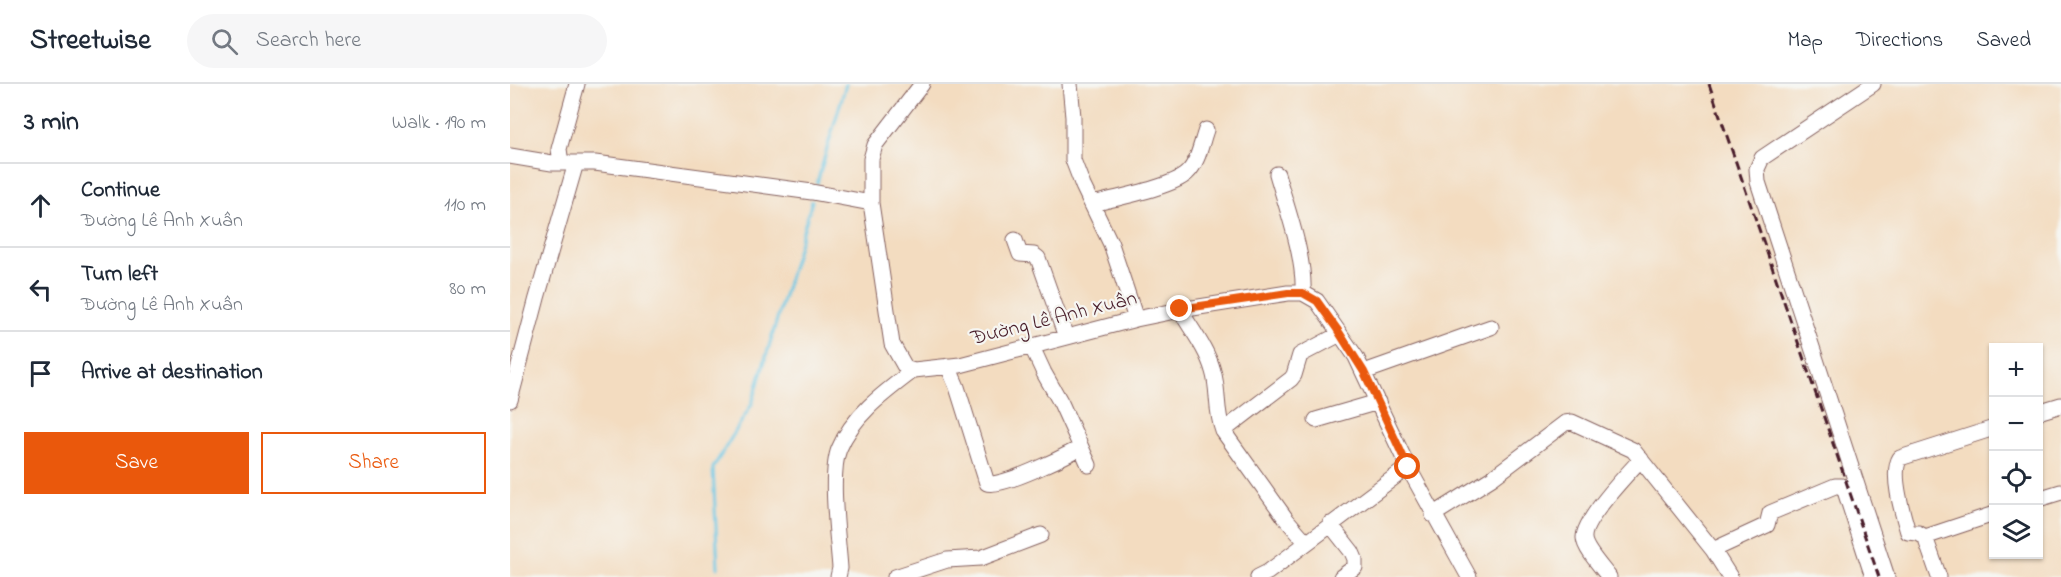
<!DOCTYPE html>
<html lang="en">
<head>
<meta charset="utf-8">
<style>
	:root { --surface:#fff; --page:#f6f6f7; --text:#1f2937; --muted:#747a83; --line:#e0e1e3; --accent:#ea580c }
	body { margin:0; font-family:"Indie Flower",sans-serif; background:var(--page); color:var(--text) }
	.controls { position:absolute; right:18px; bottom:18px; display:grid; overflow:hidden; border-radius:0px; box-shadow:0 2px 4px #0004 }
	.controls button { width:54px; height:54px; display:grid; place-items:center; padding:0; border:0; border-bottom:2px solid var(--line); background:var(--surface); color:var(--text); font:30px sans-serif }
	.stop { position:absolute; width:18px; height:18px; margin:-14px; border:4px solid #ea580c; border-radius:50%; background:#fff }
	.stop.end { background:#ea580c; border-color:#fff; box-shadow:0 2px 6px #0008 }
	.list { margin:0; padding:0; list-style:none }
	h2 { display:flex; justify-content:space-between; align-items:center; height:78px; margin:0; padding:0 24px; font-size:26px }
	h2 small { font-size:20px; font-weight:400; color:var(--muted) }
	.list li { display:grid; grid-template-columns:39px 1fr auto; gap:18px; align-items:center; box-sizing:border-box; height:84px; padding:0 24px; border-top:2px solid var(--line) }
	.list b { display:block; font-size:22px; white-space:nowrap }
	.list p { margin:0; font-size:20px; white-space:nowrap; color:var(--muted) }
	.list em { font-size:20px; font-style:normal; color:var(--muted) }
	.actions { display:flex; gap:12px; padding:18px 24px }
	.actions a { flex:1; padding:14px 0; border:2px solid var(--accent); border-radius:0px; text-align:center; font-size:21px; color:var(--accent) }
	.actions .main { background:var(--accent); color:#fff }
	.icon { flex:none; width:33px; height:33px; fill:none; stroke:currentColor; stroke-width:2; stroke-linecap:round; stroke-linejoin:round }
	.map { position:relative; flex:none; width:1551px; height:493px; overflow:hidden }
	header { display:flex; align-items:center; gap:36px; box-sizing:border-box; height:84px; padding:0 30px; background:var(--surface); border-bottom:2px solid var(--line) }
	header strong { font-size:28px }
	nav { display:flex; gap:33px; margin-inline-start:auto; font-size:21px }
	.search { width:420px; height:54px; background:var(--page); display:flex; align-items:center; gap:15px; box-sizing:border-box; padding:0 21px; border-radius:33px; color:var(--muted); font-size:22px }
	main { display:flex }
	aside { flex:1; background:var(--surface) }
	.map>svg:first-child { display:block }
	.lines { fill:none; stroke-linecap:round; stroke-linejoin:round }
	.stream { stroke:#66c6e4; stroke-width:3 }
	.minor-casing { stroke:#85615f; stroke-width:17 }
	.minor { stroke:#fff; stroke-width:15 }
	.rail { stroke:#4a1f2b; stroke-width:3; stroke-dasharray:9 4.5; stroke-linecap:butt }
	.route { stroke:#ea580c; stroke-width:8 }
	.labels { text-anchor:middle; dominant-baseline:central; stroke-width:4.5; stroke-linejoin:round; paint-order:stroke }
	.street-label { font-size:21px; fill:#4a1f2b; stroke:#f6f6f2 }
</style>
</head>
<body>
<header>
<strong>Streetwise</strong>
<div class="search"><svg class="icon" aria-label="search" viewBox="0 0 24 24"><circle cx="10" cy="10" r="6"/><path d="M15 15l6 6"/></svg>Search here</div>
<nav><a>Map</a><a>Directions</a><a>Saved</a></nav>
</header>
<main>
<aside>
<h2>3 min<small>Walk · 190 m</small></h2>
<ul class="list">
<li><svg class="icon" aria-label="ahead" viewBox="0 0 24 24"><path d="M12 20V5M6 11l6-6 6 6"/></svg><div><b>Continue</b><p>Đường Lê Anh Xuân</p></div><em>110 m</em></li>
<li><svg class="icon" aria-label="left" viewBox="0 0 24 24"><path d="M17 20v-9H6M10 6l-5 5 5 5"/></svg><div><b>Turn left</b><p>Đường Lê Anh Xuân</p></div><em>80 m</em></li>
<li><svg class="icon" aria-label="arrive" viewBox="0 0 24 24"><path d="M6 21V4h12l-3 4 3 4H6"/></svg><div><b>Arrive at destination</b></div></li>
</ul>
<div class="actions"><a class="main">Save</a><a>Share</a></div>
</aside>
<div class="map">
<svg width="1551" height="493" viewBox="0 0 1551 493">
	<rect width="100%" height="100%" fill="#f6f6f2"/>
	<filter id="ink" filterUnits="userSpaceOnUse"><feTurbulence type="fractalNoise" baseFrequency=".0167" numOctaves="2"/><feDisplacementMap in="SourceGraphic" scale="12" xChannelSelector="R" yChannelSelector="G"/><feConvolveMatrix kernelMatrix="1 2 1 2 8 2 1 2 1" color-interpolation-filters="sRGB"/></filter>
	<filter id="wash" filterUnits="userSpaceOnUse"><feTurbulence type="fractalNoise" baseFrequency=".008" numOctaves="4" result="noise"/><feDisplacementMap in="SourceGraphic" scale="24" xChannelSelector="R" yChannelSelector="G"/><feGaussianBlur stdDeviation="1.35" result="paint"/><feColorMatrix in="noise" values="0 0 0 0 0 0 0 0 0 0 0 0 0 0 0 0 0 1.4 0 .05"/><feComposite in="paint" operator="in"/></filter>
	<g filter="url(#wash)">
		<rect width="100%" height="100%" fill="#f3dcc0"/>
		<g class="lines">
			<path class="stream" d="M307,99L336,0
				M208,484L203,384L242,320L302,117"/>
		</g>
	</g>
	<g filter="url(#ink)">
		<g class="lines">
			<g class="minor-casing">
				<path id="minor" d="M412,0L365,61L361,75V119L382,260L395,283L404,286L450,281L626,235L670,226L778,209H793L807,217L846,273L898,383L959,493
					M560,0L563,33V76L573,102L601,160L626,235
					M1363,0L1252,74L1247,85L1248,98L1377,493
					M0,72L42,79H85L302,108L361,119
					M51,79L49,65L67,0
					M767,90C777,125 795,173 793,209
					M583,120C605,114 663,103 677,89C688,79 691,60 696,46
					M505,156L510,170L524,171L528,174L556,253
					M670,226C681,245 697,265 703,287C709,306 705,326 713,347L776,435L796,458
					M522,263L534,289L551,319L579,381
					M438,282L447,303L477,399C490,405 555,372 570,364
					M854,288L981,243
					M0,316L27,214L66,79
					M1528,328L1551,321
					M806,336L868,318
					M713,347L781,295L784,291L790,271L830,250
					M1528,415L1551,408
					M923,431L982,394L1055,339L1062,338L1123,366L1203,466L1220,493
					M820,440L842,468L845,475V483L831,493
					M1415,453L1484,430
					M1203,466L1257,441L1260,429L1325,402H1332L1335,407L1363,493
					M328,493L330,484C328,455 319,390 329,365C343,331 375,308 404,286
					M385,493L437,476L471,474L531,451
					M748,493L758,488L898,383
					M1099,493C1092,484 1074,464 1074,454C1073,436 1119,388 1131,375
					M1429,493L1415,453L1408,449L1398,448C1393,431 1380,389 1390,374L1484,344"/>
			</g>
			<use href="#minor" class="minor"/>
			<path class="rail" d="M1199,0L1369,493"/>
		</g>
	</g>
	<g class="lines" filter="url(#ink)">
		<path class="route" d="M670,225L778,209H793L807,217L827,245L854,288L898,383"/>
	</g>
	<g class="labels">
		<g class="street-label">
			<text transform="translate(544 235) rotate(-14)">Đường Lê Anh Xuân</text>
		</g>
	</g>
</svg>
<div class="controls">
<button>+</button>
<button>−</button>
<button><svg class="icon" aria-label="locate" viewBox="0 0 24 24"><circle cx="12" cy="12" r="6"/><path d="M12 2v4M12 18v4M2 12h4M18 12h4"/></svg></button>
<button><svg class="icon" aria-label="layers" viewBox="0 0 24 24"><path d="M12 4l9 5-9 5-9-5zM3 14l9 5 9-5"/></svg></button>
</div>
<div class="stop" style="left:898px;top:383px"></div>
<div class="stop end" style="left:670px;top:225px"></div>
</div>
</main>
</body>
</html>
